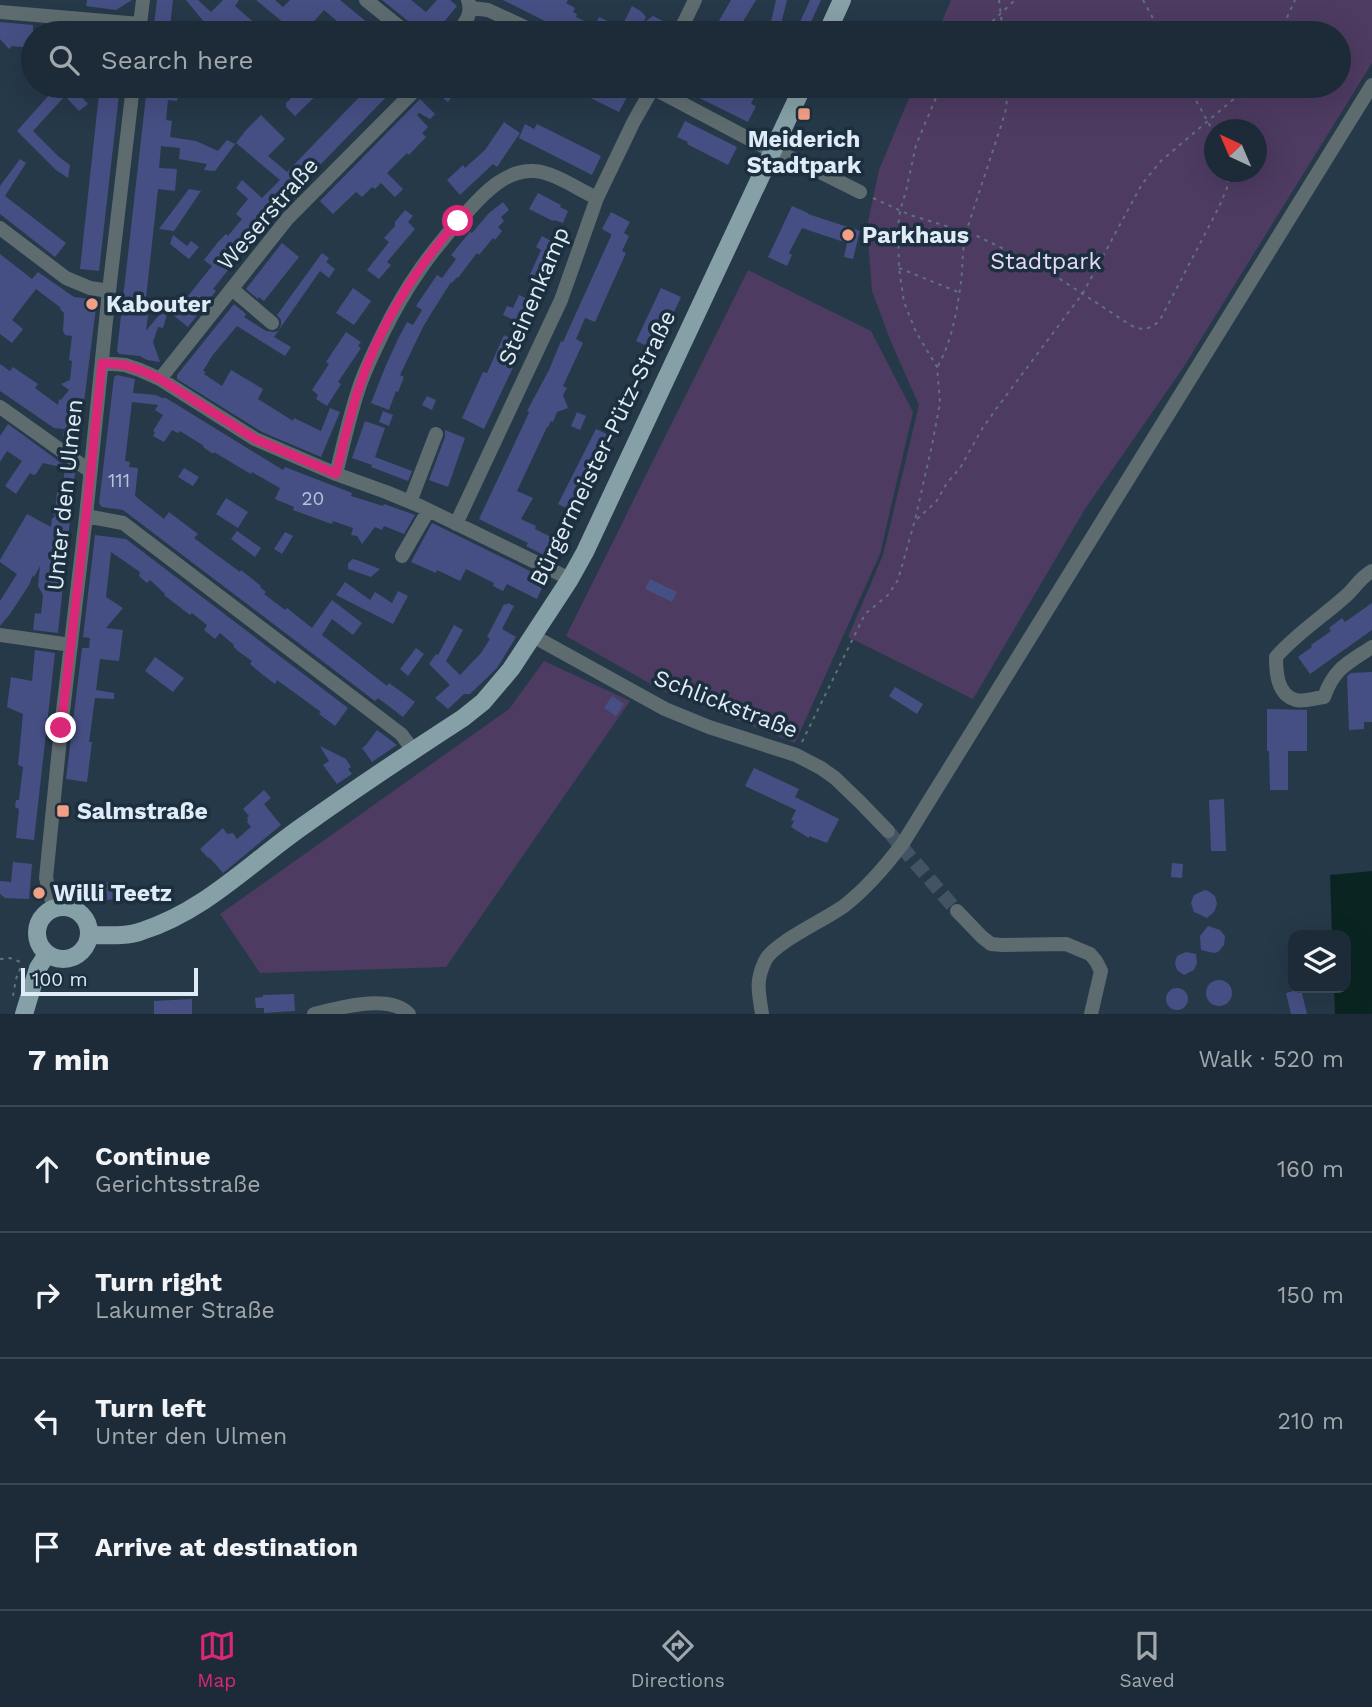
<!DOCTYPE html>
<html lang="en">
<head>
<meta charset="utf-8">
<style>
	:root { --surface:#1c2b37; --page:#293742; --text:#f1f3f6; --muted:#a0a7ad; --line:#3a4752; --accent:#db2777 }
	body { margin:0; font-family:"Work Sans",sans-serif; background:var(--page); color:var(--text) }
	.controls { position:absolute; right:21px; bottom:21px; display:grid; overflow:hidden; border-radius:14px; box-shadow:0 7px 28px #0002 }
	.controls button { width:63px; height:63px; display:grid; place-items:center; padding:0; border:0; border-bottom:2px solid var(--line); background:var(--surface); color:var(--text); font:35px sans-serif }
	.compass { position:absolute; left:1204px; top:119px; width:63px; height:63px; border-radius:50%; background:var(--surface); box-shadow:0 7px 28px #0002; rotate:316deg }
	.scale { position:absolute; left:21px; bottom:18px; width:177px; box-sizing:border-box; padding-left:7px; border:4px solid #dfebf6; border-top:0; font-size:19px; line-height:24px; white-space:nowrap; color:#dfebf6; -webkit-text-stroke:5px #1c2f3e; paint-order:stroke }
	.stop { position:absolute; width:21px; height:21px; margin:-16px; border:5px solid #db2777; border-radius:50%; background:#fff }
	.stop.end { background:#db2777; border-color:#fff; box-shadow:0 2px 7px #0008 }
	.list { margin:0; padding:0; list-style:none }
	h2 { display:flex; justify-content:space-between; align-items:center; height:91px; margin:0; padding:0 28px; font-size:30px }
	h2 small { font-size:23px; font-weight:400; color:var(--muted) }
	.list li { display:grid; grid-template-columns:46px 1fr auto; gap:21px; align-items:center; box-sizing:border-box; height:126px; padding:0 28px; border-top:2px solid var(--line) }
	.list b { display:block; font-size:26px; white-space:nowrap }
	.list p { margin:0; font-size:23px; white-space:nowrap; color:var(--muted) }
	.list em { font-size:23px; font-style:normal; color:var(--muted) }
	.icon { flex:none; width:38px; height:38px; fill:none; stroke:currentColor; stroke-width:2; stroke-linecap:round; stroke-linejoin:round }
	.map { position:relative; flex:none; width:1372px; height:1014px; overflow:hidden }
	.search { position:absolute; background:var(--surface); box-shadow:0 7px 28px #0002; left:21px; right:21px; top:21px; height:77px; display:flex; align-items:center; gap:18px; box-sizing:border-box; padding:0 24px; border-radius:38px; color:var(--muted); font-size:26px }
	.sheet { height:595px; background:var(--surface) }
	nav { display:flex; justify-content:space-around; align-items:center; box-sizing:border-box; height:98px; border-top:2px solid var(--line); background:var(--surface); font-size:19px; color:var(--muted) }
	nav a { display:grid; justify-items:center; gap:4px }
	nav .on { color:var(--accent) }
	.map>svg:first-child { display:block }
	.green { fill:#4d3b61; fill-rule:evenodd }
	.water { fill:#0a2521 }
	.building { fill:#464f83 }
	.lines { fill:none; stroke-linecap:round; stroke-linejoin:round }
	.minor-tunnel { stroke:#425463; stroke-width:14; stroke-dasharray:14 7; stroke-linecap:butt }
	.path { stroke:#5f707e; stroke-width:2; stroke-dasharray:3.5 5; stroke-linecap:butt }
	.minor { stroke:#5f6c6f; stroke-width:14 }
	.major { stroke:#85a1a7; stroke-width:18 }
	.route { stroke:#db2777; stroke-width:9 }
	.poi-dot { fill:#f39f85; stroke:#1c2f3e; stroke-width:2.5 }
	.labels { text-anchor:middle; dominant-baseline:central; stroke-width:7; stroke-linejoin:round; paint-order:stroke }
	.number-label { font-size:19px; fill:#b9c4d9 }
	.poi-label { font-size:23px; font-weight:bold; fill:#dfebf6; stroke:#1c2f3e; text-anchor:start }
	.street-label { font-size:23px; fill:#dfebf6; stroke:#1c2f3e }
	.park-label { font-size:23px; fill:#e6d8f8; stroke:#1c2f3e }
</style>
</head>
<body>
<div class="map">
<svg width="1372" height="1014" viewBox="0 0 1372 1014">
	<rect width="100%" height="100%" fill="#263949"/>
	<path class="green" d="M951,0H1372V63L1183,368L1085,509L973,699L848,637L883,555L919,405L891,342L872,291L867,227L879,170L914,86H1339V33H937ZM1214,130H1256V172H1214Z
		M748,270L871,331L913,412L880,554L795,743L663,691L566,636Z
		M544,661L630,701L446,967L260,973L220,914L509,709Z"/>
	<path class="water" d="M1372,871V1014H1335L1334,988H1346V935H1332L1330,875Z"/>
	<path class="building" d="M87,0H132L116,10L86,6Z
		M157,0H173L170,27L177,33H153Z
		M186,0H198L211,12L223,0H239L235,6L266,33H213Z
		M256,0H275L283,7L290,0H340L380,33H351L324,10L308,28L314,33H296Z
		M382,0H411L426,12L437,0H450L457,6L435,33L429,28L423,33Z
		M503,0H568L566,3L575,8L573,12L577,14L576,17L595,26L599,17L634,33H569Z
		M731,0H756L736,33H712Z
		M776,0H787L781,24L771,22Z
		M810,0H821L806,33H795Z
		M632,6L642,12L646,17L643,23L653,16L665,22L661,32L643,23L640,29L624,22Z
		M0,22L33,25V48L12,46L9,49L0,39Z
		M57,86H74L73,87L88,104L79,111L65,96L33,131L59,157L70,165L68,178L56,170L17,131Z
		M102,86H120L99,271L80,269L97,112L99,95H102Z
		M304,86H326L295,116L286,107V103Z
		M370,86H397L276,210L213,289L216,291L188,327L168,311L163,328L158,327L153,342L160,362L147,360L140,356L119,354L117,351L147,87L178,91L177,101L168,100L166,120L172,121L170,137L196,141L218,151L227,140L235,144L215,171L204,170L207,164L179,159L180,148L161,146L159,168L177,169L175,191L158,189L146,298L150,299L146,331L172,299L180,306L212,266L204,260L218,242L226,234L228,236L242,219L236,214L248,199L236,188L242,180L262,198L280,180L236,143L246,130L261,115L285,139L268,156L287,172Z
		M428,86H460L448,102Z
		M566,86H615L629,93L619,112Z
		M675,86H721L739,95L743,86L756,93L751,104L756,106L748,122Z
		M420,99L435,114L430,119L419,113L417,115L428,127L422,133L426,137L409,155L407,153L387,173L403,189L395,197L381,183L375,189L372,187L362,197L356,192L333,214L320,201Z
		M685,121L737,147L728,165L687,144L688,142L677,137Z
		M504,122L520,133L497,167L493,164L460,195L447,180L463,165L465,168L485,150Z
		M525,124L534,129L537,124L601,156L592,175L519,138Z
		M20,159L26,163L5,196L66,243L55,257L0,214V186Z
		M189,189L201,191L174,231L159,229Z
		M538,193L561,205L560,207L568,211L563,223L554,220L553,221L529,209Z
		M503,202L509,210L501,217L504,221L498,227L502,231L495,240L493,238L479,255L477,253L458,278L457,277L452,283L451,282L432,312L423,327L400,375L404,377L398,392L396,391L389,410L371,403L386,365L398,339L407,322L413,325L422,310L416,306L437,275L442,278L456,259L451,255L470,232L472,233L488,214Z
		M792,206L808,213V214L860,231L853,259L844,257L847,243L802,228L789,253L792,255L787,266L768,257Z
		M405,210L413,216L408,222L415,229L387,262L391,265L379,279L367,270L389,242L384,238L395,226V222Z
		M611,212L630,222L624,233L629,236L622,251L626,253L595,322L585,318L576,339L583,343L563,386L567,388L563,395L568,408L557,412L553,422L551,421L548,427H547L517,491L533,498L521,519L536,526L535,529L559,541L550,558L526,546L528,543L479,519L527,417L529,412L527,411L549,370L561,341L563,342L611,236V234L602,229Z
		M173,235L187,246L191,241L199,247L189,259L170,244Z
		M542,236L551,241L546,251L558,257L548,278L551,280L537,311L532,308L524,325L503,315L507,306L513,308L519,295L532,301L539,284L528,279L541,250L536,247Z
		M282,243L299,257L264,301L259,297L258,299L246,289Z
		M322,253L329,258L321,270L326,262L335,269L329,278L320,271L274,337L291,347L285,356L237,326L212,356L203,371L206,372L204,374L222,386L231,370L263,389L258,399L293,421L294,418L321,431L330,408L340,412L321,457L262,432L177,379V375L234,304L246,314L244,317L266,331L275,332L279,330L281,325V320L277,315Z
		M0,254L32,279L38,272L74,297L97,300L79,441L75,443L63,435L64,429L54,428L0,391V364L10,371L13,367L38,384L35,388L58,405L59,399L61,400L69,390L61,384L70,380L72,361L69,360L72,336L65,335L63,331L64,313L60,309L61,308L36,289L12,320L23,329L12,343L0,334Z
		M353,288L371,301L354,325L336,313Z
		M661,288L681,297L656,350L636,341Z
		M346,332L361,342L358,346L361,348L338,382L341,384L327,406L316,399L318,395L312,390L329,364L326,362Z
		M504,335L524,344L484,429L462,418L483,372L487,373Z
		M117,375L135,379L133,393L156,395L162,398H166L283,470L285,467L352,493L351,496L383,506L384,504L415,515L404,534L384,526L382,530L375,527L362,544L357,536L351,535L353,528L333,521L332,524L326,522L293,510L294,507L275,499L280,488L252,472L251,474L244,470L214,452L213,454L203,447L204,446L180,431L178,433L172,430L164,442L153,436L155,432L153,431L163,415L155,410L158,405L132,402L125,461L130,462L129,467L138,468L135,496L164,519L169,512L198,534L194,538L240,572L241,570L261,586L260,587L266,592L264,594L285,610L287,608L312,628L332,600L362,623L353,635L332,619L322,635L387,686L389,683L415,702L403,717L378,698L375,701L123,510L102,507L99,503L114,377Z
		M427,396L436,400L432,410L422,405Z
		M383,411L393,415L389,426L379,422Z
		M577,412L586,416L580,430L571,426Z
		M365,421L385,428L375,457L412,471L408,481L371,467L372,465L352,458Z
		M8,424L75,473L58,633L33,630L35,613L41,614L43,595L38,586L40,566L34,577L33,575L29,585L10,614L0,626V601L17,574L0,562V560L27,514L51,527L52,518H54L57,492L62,493L65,468L43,463L36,474L33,475L30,473L16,494L5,486L22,461L7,451L0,462V436Z
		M596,429L615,438L597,476L594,475L576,513L558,504Z
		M445,430L465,438L448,487L429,480L445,437Z
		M184,468L199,477L193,486L178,477Z
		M226,498L248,512L238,528L216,514Z
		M432,523L546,579L537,599L507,584L503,591L493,586L494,583L466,569L460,581L437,570L436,573L411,562Z
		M237,531L261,548L255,557L231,539Z
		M285,532L293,536L282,554L274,549Z
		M95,535L126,539L348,708L335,726L319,714L321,712L277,680L275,684L263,675L250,664L252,661L238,651L233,646L234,645L220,633L215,639L209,634L204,630L207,625L192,613L190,615L164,595L165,594L150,580L147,583L139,576L140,572L111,552L106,597L123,608L106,628L123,630L119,661L100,659L96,690L114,693V699L95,698L89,742H92L87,782L66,779L82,648H89L90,638L83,637Z
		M352,559L357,560L380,569L371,577L348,569V564Z
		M650,579L677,592L672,602L645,589Z
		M345,582L370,600L375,592L392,603L398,591L408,596L393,624L336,595Z
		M508,603L514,606L502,629L516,637L497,668L470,694H464L448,709L435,698L450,685L429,664L436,654L438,655L454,625L463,630L446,661L460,675L481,653L490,639L487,637L504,604L506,605Z
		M1372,603V630L1310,674L1298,657L1312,647L1311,645L1331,631L1329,628L1342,618L1345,622Z
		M416,648L424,654L408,676L400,669Z
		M35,650L55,653L34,840L16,838L19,809L15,807L16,800H19L23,767L18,765L23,714L7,707L11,677L32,681Z
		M155,657L184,678L173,692L145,671Z
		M1372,672V722H1364V729L1349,730L1347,676L1351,673Z
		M895,687L923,704L917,714L889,696Z
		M612,696L624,704L616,716L604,708Z
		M1267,709L1307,710V751H1288V790H1270L1269,751H1267Z
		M377,730L397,745L372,762L362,748L366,745Z
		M320,746L346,759L351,767L348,769L352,774L337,784L323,765L329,761Z
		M754,768L799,789L795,797L839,819L827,843L809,836V838L791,827L794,821L791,820L796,810L745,786Z
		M264,790L271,798L264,804L281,825L223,873L209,857L208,858L200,849L223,828L227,834L233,833L237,839L251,827L247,822L248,820L247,818L249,816L243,809Z
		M1224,799L1226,851H1211L1209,800Z
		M13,862L32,864L29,899L5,898L0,894V881L11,882Z
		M1172,863L1183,864L1182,878L1171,877Z
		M123,881L125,898L107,900L105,883Z
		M1205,890L1208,891L1215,896L1217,904L1214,912L1207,918L1194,912L1191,903L1194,895Z
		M1208,926L1220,930L1225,936L1224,945L1218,952L1214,953L1201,950L1200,936Z
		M1186,952L1196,954L1197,963L1194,970L1184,975L1177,970L1175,963L1177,956Z
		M1206 993a13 13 0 1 1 26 0a13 13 0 1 1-26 0Z
		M1166 999a11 11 0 1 1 22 0a11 11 0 1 1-22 0Z
		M1301,989L1307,1014H1291L1286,993Z
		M294,994L295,1011L264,1013V1008H256L255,998L263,997V995Z
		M192,999V1014H154V1001Z"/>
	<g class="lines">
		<path class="minor-tunnel" d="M888,831L957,911"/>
		<path class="path" d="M999,0L1003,33
			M1143,0L1161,33
			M980,33L1015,0
			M1280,33L1295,0
			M1188,86L1214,133
			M873,198L910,215L975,235L1043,268L1132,326C1144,331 1151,329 1160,320L1219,207L1227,188L1228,172
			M899,268L958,292
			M938,366C952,341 957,310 961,282C963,265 962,249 966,232L1002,123L1006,109L1008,86
			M917,519L936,502L947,483L960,468L982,429L996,409L1083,293L1142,184L1161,161L1249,86
			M802,742L865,614L888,595L898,580L915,520L932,445L940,403L937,367L916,332L904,302L899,268L898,227L900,211L906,191L916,145L941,86
			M0,959L10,958L23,963
			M13,996L16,979L22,964"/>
		<path class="minor" d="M366,0L407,33
			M471,8L488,10L538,33
			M0,12L140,24
			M139,32L143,0
			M457,33C465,23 473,14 468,0
			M679,33L695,0
			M649,86L772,151L794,159L860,192
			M0,228L66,278L90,288L109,291
			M232,289L272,323
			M102,363L125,365L140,370L160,379L255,439L336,474L386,492L420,506L570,579
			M160,379L288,218L419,86
			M0,407L90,471
			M336,474C343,446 349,418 358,391C364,371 374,352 383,333C406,286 432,249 468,211C484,193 507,169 534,171C554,172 579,190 597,198
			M410,502L436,434
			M86,516L123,523L401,734L413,750
			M456,524L561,300L597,198L634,121L654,86
			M402,556L428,511
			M1372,571C1362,576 1356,586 1348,594C1324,616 1297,633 1276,657C1276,672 1277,695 1296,700C1304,702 1315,698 1324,697C1334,668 1348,663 1372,647
			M0,635L71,645
			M533,636L665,709L709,727L796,755L821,768L835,778L860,802L888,831
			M54,909L46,878L61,728L86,516L109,291L133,86
			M957,911L982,937L991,944L1002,945L1066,944L1090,954L1096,961L1101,971L1091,1014
			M314,1014C339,1008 389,993 409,1014
			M762,1014C759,993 755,982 765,961C773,943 825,920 844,906C867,888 885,867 903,843L1372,85"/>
		<path class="major" d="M827,33L842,0
			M37 933a26 26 0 1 1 52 0a26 26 0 1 1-52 0Z
			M89,935C107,935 126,937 142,931C205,911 250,863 303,826C355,789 409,753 463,718L483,702L511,669L570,579L585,552L803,86
			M24,1014L38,968L47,954"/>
	</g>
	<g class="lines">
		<path class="route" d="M61,728L86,516L102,363L125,365L140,370L160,379L255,439L336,474C343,446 349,418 358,391C377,330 415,268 458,221"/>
	</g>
	<g class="poi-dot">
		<rect x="797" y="107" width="14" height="14" rx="3.5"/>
		<circle cx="848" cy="235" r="7"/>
		<circle cx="92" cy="304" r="7"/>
		<rect x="56" y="804" width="14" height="14" rx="3.5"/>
		<circle cx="39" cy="893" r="7"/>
	</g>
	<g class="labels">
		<g class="number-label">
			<text x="119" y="480">111</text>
			<text x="313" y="498">20</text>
		</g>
		<g class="poi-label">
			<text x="804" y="139" text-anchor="middle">Meiderich<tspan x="804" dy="26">Stadtpark</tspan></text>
			<text x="862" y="235">Parkhaus</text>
			<text x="106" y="304">Kabouter</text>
			<text x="77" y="811">Salmstraße</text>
			<text x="53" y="893">Willi Teetz</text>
		</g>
		<g class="street-label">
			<text transform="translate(268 214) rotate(-49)">Weserstraße</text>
			<text transform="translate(534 296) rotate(-67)">Steinenkamp</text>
			<text transform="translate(603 448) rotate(-64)">Bürgermeister-Pütz-Straße</text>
			<text transform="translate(65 495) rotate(-84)">Unter den Ulmen</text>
			<text transform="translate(726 704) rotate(21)">Schlickstraße</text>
		</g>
		<g class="park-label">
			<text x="1046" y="261">Stadtpark</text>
		</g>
	</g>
</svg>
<div class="controls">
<button><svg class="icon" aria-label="layers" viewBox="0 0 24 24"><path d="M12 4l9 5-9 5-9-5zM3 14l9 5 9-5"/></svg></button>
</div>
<svg class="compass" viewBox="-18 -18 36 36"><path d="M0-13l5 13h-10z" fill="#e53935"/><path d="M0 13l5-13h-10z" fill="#a0a7ad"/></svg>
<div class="scale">100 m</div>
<div class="stop" style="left:458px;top:221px"></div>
<div class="stop end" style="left:61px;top:728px"></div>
<div class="search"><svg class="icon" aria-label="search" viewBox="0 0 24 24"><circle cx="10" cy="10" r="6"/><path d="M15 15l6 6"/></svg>Search here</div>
</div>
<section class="sheet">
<h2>7 min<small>Walk · 520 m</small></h2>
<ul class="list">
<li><svg class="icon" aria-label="ahead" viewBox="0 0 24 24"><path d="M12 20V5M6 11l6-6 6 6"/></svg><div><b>Continue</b><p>Gerichtsstraße</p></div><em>160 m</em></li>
<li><svg class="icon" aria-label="right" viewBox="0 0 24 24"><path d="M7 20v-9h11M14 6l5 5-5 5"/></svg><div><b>Turn right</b><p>Lakumer Straße</p></div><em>150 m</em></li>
<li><svg class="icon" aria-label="left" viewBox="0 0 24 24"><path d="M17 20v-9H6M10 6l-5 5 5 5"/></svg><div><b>Turn left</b><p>Unter den Ulmen</p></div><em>210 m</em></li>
<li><svg class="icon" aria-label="arrive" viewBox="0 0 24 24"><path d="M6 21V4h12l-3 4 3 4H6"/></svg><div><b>Arrive at destination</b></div></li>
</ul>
</section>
<nav>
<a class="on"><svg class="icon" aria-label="map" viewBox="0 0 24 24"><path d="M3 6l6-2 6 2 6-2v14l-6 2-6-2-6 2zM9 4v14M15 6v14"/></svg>Map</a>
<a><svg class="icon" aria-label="directions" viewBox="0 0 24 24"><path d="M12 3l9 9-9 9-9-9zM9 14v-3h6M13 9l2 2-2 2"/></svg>Directions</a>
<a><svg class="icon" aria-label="saved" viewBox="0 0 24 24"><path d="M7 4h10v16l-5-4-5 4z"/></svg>Saved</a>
</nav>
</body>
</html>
